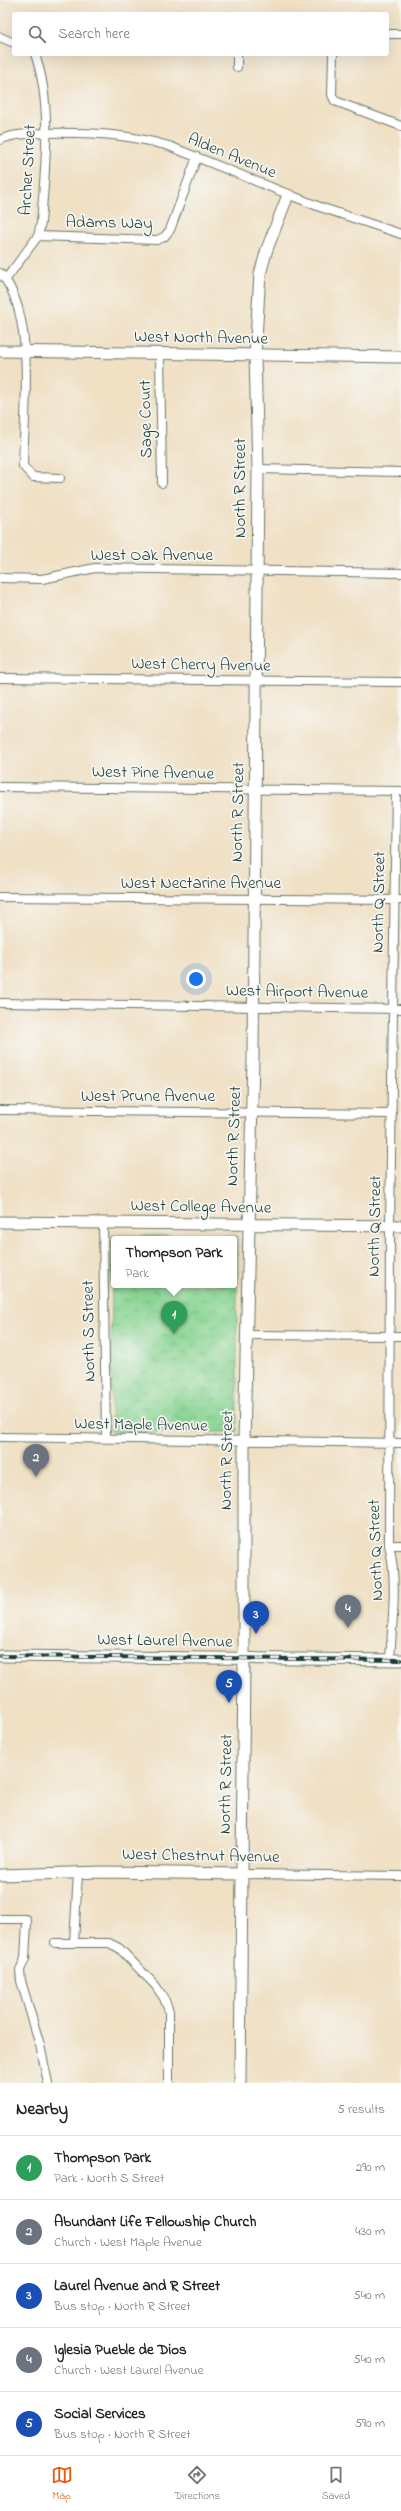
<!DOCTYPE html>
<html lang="en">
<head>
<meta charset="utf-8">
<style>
	:root { --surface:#fff; --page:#f6f6f6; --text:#222; --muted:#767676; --line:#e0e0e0; --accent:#ea580c }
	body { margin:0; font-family:"Indie Flower",sans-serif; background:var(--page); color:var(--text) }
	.you { position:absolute; left:196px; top:979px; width:14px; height:14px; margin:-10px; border:3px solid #fff; border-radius:50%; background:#1a73e8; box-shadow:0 0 0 6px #1a73e833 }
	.badge { display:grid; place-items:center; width:26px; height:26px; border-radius:50%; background:var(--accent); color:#fff; font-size:13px; font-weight:700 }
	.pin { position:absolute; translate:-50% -33px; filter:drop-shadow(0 1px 2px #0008) }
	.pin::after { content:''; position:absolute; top:21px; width:14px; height:12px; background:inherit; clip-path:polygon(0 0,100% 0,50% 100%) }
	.popup { position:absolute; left:111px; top:1236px; width:126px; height:52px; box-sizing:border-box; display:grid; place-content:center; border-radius:4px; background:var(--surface); filter:drop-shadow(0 1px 3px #0005); font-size:13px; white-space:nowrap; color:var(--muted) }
	.popup b { font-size:15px; color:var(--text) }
	.popup::after { content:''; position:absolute; left:50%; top:100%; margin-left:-8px; border:8px solid transparent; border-top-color:var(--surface) }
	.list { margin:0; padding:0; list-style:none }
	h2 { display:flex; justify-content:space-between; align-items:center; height:52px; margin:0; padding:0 16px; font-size:17px }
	h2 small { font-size:13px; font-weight:400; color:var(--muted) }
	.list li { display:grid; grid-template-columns:26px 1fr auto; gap:12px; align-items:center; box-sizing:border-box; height:64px; padding:0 16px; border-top:1px solid var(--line) }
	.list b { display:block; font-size:15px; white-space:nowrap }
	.list p { margin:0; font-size:13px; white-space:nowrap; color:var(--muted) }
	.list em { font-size:13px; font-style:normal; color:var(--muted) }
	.icon { flex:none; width:22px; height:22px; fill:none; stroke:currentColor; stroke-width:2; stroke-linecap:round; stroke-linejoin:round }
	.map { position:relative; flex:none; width:401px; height:2083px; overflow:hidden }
	.search { position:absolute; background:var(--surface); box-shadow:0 4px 16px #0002; left:12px; right:12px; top:12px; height:44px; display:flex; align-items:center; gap:10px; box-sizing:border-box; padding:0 14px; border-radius:4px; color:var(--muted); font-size:15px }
	.sheet { height:372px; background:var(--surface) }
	nav { display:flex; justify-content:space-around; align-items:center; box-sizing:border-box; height:56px; border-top:1px solid var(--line); background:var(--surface); font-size:11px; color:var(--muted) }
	nav a { display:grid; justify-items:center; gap:2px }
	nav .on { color:var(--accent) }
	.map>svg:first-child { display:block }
	.park { fill:url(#park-crowns); stroke:#548863; fill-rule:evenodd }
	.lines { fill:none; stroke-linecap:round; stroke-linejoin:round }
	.street-casing { stroke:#687666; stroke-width:10 }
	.secondary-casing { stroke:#687666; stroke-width:13 }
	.street { stroke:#fff; stroke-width:8 }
	.secondary { stroke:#fff; stroke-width:11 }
	.rail-casing { stroke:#1f3d34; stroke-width:4 }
	.rail { stroke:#f6f6f2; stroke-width:2.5; stroke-dasharray:8; stroke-linecap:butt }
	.labels { text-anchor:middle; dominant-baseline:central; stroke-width:3.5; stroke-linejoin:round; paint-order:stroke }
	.street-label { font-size:17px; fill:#1f3d34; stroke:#f6f6f2 }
</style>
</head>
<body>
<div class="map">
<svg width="401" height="2083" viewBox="0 0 401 2083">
	<defs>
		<pattern id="park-crowns" width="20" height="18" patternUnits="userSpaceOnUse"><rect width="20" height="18" fill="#88d492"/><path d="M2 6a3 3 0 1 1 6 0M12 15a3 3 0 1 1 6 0" fill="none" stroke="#6fad78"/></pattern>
	</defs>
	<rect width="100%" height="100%" fill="#f6f6f2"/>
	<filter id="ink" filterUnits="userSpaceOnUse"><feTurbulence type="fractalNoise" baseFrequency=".025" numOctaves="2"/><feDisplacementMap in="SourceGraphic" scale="8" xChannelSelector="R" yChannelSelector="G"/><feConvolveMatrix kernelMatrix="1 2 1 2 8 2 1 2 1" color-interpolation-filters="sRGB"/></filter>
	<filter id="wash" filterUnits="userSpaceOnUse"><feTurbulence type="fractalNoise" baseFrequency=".012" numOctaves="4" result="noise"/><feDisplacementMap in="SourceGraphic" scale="16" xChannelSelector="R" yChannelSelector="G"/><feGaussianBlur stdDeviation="0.9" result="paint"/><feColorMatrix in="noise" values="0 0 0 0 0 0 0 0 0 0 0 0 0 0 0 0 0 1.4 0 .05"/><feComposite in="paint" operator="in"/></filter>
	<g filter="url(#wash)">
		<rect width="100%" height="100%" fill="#f0e0c4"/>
		<path class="park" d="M112,1236H237V1432H111ZM114,1239H234V1285H114Z"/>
	</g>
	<g filter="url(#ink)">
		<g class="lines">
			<g class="street-casing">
				<path id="street" d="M387,34H401
					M0,37L14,43
					M333,54L332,95L335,101L401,126
					M237,67V54
					M0,140C19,129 97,133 121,136C137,138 154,142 169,146L320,207L401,234
					M38,236L157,240L164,237L170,230L197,157
					M0,273C37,312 24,415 23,466L33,477L60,478
					M6,279L38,236L41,223C45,169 53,105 35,54
					M160,354L162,483
					M258,469L401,472
					M0,578L42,579L95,568L401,573
					M0,678L401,682
					M0,787L401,791
					M0,897L401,900
					M0,1003L401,1009
					M0,1110L392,1114
					M103,1222L106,1439
					M247,1335L401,1336
					M0,1437L401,1443
					M389,1545H401
					M390,1660C392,1623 398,1581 389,1545L390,1226L396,791
					M242,1874L401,1876
					M0,1919H26L27,1922L25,1959L20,1970L21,1981L40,2045L48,2083
					M74,1942L78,1873
					M55,1943H109L119,1948L155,1985L164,1998L169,2011V2083"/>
			</g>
			<g class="secondary-casing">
				<path id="secondary" d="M0,351L401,357
					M0,1222L401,1226
					M0,1656L401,1660
					M0,1875L103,1872L242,1874
					M240,2083L244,1659V1442L253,1058L258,469L255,355L260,274L267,249L288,195"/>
			</g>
			<use href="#street" class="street"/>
			<use href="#secondary" class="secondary"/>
			<g class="rail-casing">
				<path id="rail" d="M0,1656L401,1660"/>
			</g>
			<use href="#rail" class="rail"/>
		</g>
	</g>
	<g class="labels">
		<g class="street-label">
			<text transform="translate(232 156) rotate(22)">Alden Avenue</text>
			<text transform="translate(28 170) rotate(-87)">Archer Street</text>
			<text transform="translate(109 223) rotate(1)">Adams Way</text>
			<text transform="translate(201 338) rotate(1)">West North Avenue</text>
			<text transform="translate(146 419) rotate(-91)">Sage Court</text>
			<text transform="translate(240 488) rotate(-90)">North R Street</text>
			<text x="152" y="555">West Oak Avenue</text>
			<text transform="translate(201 665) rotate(1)">West Cherry Avenue</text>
			<text transform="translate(153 773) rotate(1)">West Pine Avenue</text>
			<text transform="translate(238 812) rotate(-89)">North R Street</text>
			<text x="201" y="883">West Nectarine Avenue</text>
			<text transform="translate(379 902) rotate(-89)">North Q Street</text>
			<text transform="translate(297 992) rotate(1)">West Airport Avenue</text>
			<text x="148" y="1096">West Prune Avenue</text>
			<text transform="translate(234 1136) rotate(-88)">North R Street</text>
			<text transform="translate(201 1207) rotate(1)">West College Avenue</text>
			<text transform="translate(375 1226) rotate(-89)">North Q Street</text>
			<text transform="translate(89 1331) rotate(-91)">North S Street</text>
			<text transform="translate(141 1425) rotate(1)">West Maple Avenue</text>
			<text transform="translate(227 1460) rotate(-89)">North R Street</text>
			<text transform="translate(376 1550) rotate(-92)">North Q Street</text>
			<text transform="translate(165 1641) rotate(1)">West Laurel Avenue</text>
			<text transform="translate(226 1784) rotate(-89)">North R Street</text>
			<text transform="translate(201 1856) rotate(1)">West Chestnut Avenue</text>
		</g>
	</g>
</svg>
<div class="you"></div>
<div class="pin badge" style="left:174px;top:1334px;background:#2e9e5b">1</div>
<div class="popup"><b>Thompson Park</b>Park</div>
<div class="pin badge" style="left:36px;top:1477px;background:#6b7280">2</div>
<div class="pin badge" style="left:256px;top:1634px;background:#1a4fb4">3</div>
<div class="pin badge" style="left:348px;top:1628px;background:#6b7280">4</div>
<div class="pin badge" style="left:229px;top:1703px;background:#1a4fb4">5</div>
<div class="search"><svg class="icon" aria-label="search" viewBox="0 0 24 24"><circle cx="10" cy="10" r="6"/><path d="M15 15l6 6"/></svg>Search here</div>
</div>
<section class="sheet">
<h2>Nearby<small>5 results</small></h2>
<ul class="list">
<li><span class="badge" style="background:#2e9e5b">1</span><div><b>Thompson Park</b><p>Park · North S Street</p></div><em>290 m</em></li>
<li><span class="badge" style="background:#6b7280">2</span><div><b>Abundant Life Fellowship Church</b><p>Church · West Maple Avenue</p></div><em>430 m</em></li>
<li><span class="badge" style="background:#1a4fb4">3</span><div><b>Laurel Avenue and R Street</b><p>Bus stop · North R Street</p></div><em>540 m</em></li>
<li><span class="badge" style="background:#6b7280">4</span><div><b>Iglesia Pueble de Dios</b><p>Church · West Laurel Avenue</p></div><em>540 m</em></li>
<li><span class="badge" style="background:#1a4fb4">5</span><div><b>Social Services</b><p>Bus stop · North R Street</p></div><em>590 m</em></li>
</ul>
</section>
<nav>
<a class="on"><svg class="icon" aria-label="map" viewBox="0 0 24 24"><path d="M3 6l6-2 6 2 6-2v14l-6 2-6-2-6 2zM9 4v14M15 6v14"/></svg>Map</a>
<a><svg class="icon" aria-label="directions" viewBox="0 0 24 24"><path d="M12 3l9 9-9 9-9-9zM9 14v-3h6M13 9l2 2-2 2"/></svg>Directions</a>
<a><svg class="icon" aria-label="saved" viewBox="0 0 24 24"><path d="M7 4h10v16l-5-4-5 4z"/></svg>Saved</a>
</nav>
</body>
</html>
